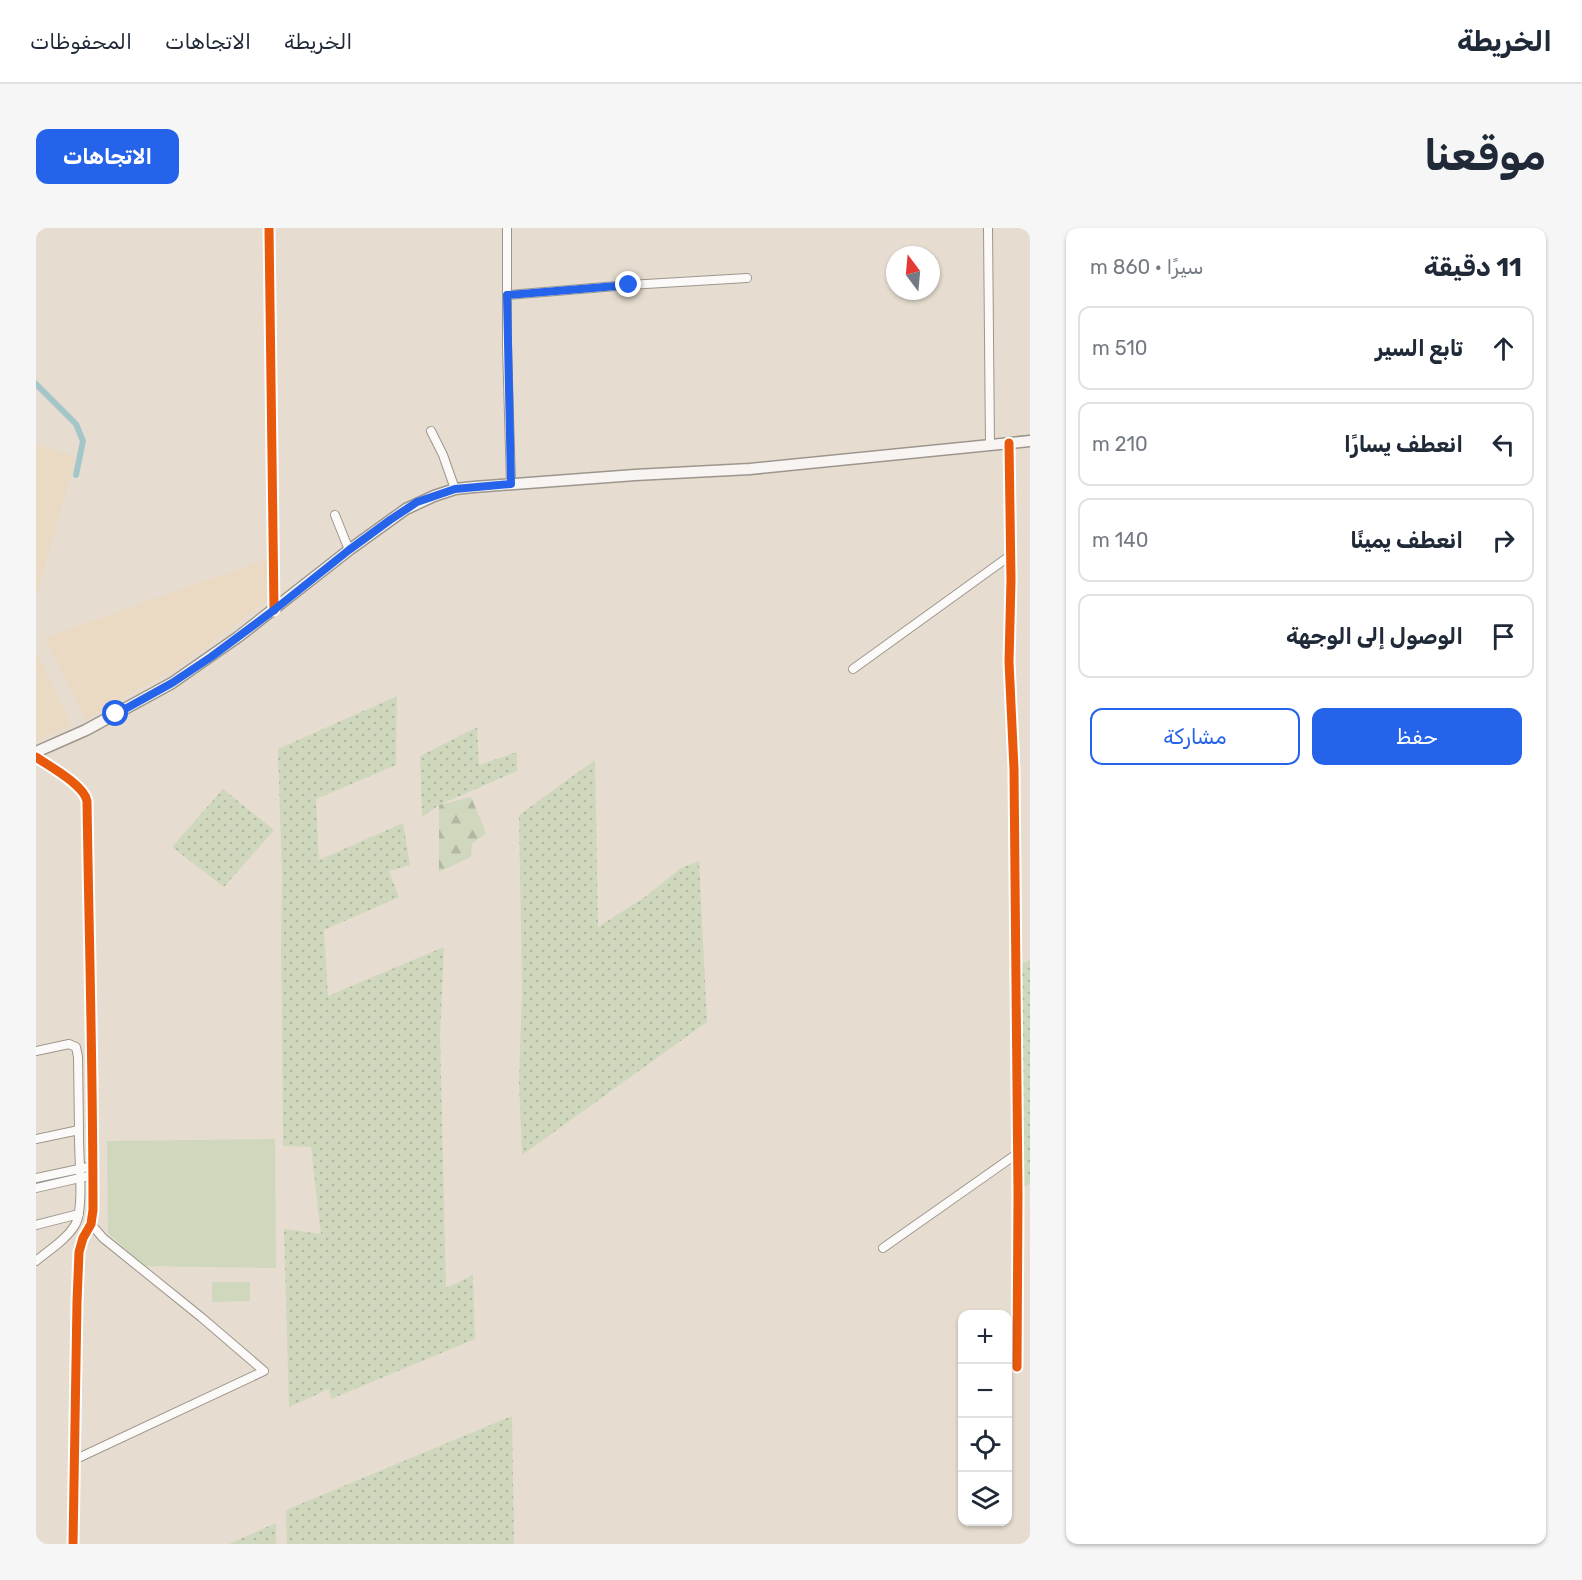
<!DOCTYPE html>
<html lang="ar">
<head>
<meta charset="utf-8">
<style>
	:root { --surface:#fff; --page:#f6f6f7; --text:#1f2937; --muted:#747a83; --line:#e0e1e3; --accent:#2563eb }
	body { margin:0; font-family:Rubik,Cairo,sans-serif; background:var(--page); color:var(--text); direction:rtl }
	.controls { position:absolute; right:18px; bottom:18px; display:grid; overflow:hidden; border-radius:12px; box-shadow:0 2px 4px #0004 }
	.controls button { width:54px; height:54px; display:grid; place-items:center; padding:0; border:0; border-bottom:2px solid var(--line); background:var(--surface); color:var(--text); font:30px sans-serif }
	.compass { position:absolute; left:850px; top:18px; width:54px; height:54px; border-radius:50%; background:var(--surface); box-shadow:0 2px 4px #0004; rotate:344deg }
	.stop { position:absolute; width:18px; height:18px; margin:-14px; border:4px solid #2563eb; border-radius:50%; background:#fff }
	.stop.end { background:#2563eb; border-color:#fff; box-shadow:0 2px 6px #0008 }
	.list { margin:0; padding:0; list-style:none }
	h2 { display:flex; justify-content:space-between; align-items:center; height:78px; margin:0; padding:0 24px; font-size:26px }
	h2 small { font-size:20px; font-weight:400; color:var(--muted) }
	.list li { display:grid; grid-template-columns:39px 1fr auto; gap:18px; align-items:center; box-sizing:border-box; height:84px; margin:0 12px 12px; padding:0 12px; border:2px solid var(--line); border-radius:12px }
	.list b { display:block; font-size:22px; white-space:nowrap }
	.list em { font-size:20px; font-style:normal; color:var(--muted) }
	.actions { display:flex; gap:12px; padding:18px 24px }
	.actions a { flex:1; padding:14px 0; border:2px solid var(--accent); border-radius:12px; text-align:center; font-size:21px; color:var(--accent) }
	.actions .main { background:var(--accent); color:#fff }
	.icon { flex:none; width:33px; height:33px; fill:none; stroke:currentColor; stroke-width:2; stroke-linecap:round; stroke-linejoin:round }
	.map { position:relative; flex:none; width:994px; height:1316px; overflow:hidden; direction:ltr; border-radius:12px }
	header { display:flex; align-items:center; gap:36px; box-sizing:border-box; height:84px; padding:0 30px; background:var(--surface); border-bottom:2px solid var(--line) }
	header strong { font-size:28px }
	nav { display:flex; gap:33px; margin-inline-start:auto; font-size:21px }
	.intro { display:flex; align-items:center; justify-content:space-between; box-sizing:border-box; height:144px; padding:0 36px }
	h1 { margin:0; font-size:42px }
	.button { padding:15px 27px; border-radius:12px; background:var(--accent); color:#fff; font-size:21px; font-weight:700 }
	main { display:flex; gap:36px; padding:0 36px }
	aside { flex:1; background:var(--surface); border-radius:12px; box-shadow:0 2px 4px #0004 }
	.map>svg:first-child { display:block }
	.built { fill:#ead9c3 }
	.grass { fill:url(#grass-dots) }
	.forest { fill:url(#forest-firs) }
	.pitch { fill:#cfd8bd }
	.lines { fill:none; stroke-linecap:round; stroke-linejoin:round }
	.canal { stroke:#a4c6c9; stroke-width:6 }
	.street-casing { stroke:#9d968c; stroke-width:10 }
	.secondary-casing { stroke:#9d968c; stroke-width:13 }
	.street { stroke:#fbfaf8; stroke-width:8 }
	.secondary { stroke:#f8f4f2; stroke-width:10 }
	.cycleway-casing { stroke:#fff; stroke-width:13 }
	.cycleway { stroke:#e8590c; stroke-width:9 }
	.route { stroke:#2563eb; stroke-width:8 }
</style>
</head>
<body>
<header>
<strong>الخريطة</strong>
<nav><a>الخريطة</a><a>الاتجاهات</a><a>المحفوظات</a></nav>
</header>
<div class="intro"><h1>موقعنا</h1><a class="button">الاتجاهات</a></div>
<main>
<aside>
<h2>11 دقيقة<small>سيرًا · 860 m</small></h2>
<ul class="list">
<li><svg class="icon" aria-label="ahead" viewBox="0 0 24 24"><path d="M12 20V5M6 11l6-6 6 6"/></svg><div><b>تابع السير</b></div><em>510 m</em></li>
<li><svg class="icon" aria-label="left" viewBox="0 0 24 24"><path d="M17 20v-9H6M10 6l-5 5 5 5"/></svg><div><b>انعطف يسارًا</b></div><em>210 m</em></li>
<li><svg class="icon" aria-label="right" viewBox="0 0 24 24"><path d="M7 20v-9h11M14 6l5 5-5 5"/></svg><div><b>انعطف يمينًا</b></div><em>140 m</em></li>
<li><svg class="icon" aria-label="arrive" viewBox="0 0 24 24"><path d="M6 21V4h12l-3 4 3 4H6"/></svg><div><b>الوصول إلى الوجهة</b></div></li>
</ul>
<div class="actions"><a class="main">حفظ</a><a>مشاركة</a></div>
</aside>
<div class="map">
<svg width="994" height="1316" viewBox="0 0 994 1316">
	<defs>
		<pattern id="grass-dots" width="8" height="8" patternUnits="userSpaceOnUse" patternTransform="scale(1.5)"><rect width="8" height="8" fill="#cfd8bd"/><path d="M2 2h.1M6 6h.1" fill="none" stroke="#b1b8a1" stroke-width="1.8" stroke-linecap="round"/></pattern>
		<pattern id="forest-firs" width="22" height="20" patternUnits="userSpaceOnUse" patternTransform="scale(1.5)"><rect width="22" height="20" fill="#cfd8bd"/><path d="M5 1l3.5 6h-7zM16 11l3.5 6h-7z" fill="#b1b8a1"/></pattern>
	</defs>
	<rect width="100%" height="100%" fill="#e6ddd0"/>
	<path class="built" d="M0,216L40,229L0,369Z
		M239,328L244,363L146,437L49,492L8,410Z
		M0,424L36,497L0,513Z"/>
	<path class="grass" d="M361,468L360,537L280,571L283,632L367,595L374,637L353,643L363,669L288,702L292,768L408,719L404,808L410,1060L437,1047L439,1111L295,1171L293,1161L253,1179L248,1001L285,1006L275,919L247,918L246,789L245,721L246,648L242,521Z
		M441,499L443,537L481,524V543L403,577L386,589L384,528Z
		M559,532L562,699L609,669L645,640L663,633L671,794L486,927L483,856L486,762L483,587Z
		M187,561L238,602L188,659L136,619Z
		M994,731V955L980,965L977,743Z
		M476,1188L478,1316H251L250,1282Z
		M240,1295V1316H193Z"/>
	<path class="forest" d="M435,569L450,605L436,616L435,629L403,644V577Z"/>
	<path class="pitch" d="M239,911L240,1040L108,1038L72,1005L71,913Z
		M176,1054H214V1073L176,1074Z"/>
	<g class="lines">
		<path class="canal" d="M0,156L40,196L47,213L40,247"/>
		<g class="street-casing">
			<path id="street" d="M233,0L238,382
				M471,0V118L475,256
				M952,0L954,217
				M471,67L593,57L711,50
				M395,203L407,227L419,261
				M973,215L975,352L973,434L978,541L982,966L981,1139
				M299,287L313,322
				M817,441L975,327
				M0,529C13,538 48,557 51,573C53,709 57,845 57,982L55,996L47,1010L43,1024L41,1074L37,1316
				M0,823L33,816L40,819L42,829L43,902
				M0,911L43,902C42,924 49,981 39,997C30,1012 13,1022 0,1033
				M0,950L57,938
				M0,960L57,947
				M0,997L43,986
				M847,1020L982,925
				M38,1232L228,1143L165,1089L67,1010L55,996"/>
		</g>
		<g class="secondary-casing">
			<path id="secondary" d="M0,524L50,502L136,455L202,409L313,322L370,281L398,268L419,261L438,259L599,247L714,241L994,213"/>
		</g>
		<use href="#street" class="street"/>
		<use href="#secondary" class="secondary"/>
		<g class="cycleway-casing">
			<path id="cycleway" d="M233,0L238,382
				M973,215L975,352L973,434L978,541L982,966L981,1139
				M0,529C13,538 48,557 51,573C53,709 57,845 57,982L55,996L47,1010L43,1024L41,1074L37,1316"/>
		</g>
		<use href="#cycleway" class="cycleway"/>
	</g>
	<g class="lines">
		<path class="route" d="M80,486L136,455L175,429L238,382L313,322L354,292L381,274L419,261L475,256L471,67L593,57"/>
	</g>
</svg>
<div class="controls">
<button>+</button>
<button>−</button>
<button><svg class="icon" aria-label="locate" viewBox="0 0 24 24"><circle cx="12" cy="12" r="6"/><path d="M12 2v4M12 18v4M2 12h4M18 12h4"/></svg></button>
<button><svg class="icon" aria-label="layers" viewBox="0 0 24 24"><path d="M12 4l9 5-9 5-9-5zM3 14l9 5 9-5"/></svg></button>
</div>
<svg class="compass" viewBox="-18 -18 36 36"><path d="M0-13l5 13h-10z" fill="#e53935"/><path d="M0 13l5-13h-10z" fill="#747a83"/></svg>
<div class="stop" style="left:80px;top:486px"></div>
<div class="stop end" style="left:593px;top:57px"></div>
</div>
</main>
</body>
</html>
